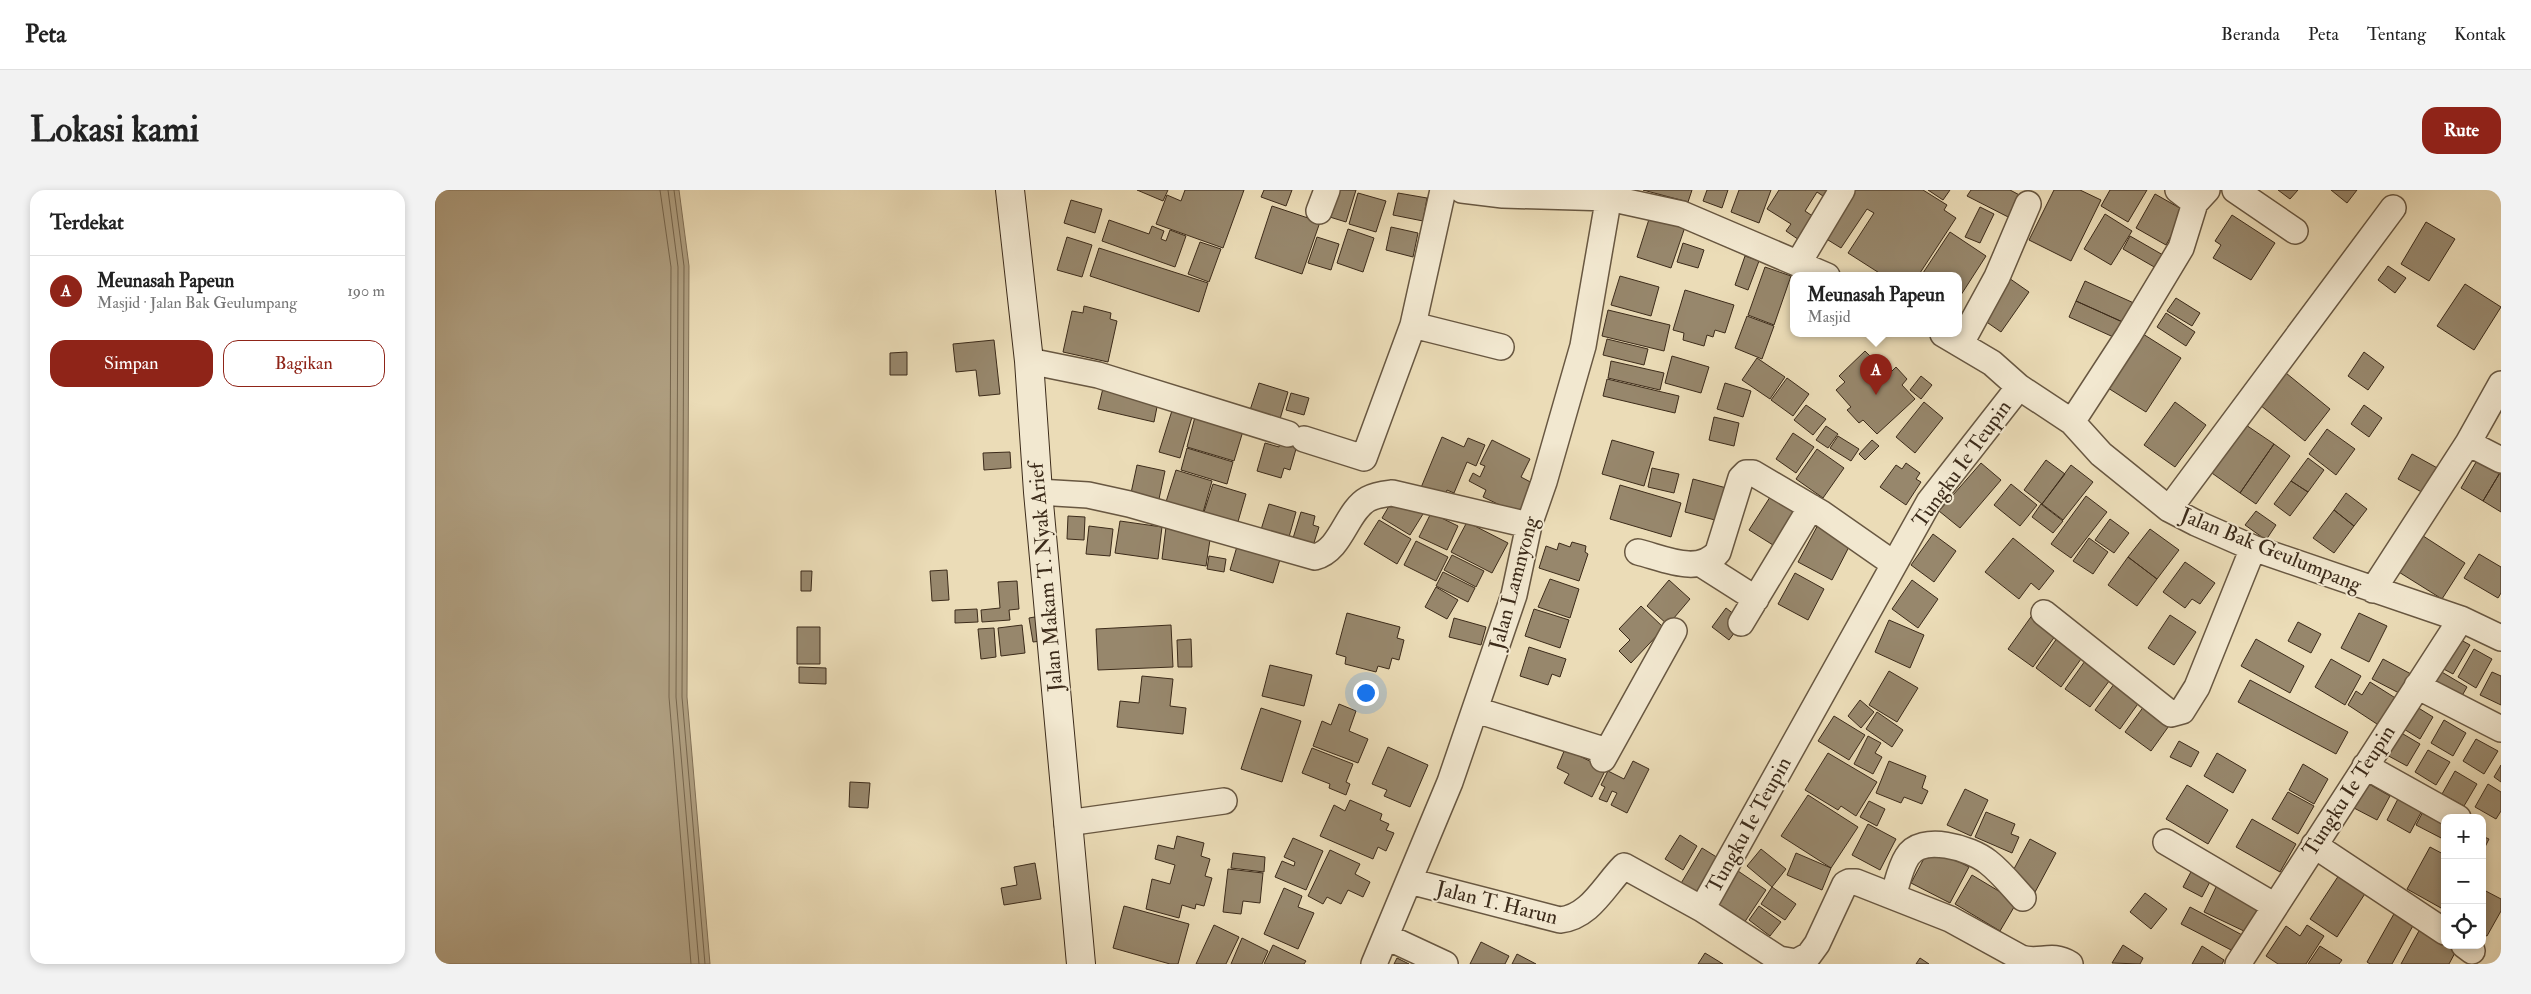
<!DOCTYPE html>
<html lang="id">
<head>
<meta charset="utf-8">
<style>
	:root { --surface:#fff; --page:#f2f2f2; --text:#222; --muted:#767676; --line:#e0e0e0; --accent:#8f2418 }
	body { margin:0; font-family:"IM FELL Double Pica",serif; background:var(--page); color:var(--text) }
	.controls { position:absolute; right:15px; bottom:15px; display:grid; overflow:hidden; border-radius:10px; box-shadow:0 2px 8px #0003 }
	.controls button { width:45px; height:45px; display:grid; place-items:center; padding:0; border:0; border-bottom:1px solid var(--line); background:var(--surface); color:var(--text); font:25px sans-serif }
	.you { position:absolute; left:930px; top:502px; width:18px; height:18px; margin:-12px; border:4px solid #fff; border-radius:50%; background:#1a73e8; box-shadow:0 0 0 8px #1a73e833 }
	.badge { display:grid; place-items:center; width:32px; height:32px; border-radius:50%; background:var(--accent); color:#fff; font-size:16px; font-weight:700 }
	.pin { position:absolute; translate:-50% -41px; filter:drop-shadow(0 1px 2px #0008) }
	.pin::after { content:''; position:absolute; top:26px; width:18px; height:15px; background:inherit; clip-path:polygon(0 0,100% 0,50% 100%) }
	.popup { position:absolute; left:1355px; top:82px; width:172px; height:65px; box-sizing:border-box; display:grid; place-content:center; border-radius:10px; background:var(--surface); filter:drop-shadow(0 1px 4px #0005); font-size:16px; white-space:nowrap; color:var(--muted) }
	.popup b { font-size:19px; color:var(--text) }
	.popup::after { content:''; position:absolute; left:50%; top:100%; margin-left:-10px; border:10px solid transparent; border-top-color:var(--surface) }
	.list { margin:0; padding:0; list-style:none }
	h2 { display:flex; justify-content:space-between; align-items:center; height:65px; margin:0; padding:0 20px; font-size:21px }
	h2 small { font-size:16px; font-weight:400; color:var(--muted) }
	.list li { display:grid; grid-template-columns:32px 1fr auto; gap:15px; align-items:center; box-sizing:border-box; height:70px; padding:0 20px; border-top:1px solid var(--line) }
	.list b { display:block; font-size:19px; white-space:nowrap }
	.list p { margin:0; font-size:16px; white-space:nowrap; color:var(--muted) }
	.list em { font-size:16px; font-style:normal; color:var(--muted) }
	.actions { display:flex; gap:10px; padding:15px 20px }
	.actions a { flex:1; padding:11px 0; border:1px solid var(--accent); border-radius:15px; text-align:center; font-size:18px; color:var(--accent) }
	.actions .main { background:var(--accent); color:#fff }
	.icon { flex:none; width:28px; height:28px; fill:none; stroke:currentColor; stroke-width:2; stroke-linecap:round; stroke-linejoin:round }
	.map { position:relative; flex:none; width:2066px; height:774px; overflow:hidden; border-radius:15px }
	header { display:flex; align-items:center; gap:30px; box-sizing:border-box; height:70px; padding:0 25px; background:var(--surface); border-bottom:1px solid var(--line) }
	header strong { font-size:24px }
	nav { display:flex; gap:28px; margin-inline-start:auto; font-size:18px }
	.intro { display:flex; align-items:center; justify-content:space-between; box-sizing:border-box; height:120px; padding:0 30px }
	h1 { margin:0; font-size:35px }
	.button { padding:12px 22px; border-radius:15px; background:var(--accent); color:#fff; font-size:18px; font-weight:700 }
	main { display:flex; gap:30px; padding:0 30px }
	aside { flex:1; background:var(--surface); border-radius:15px; box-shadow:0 2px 8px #0003 }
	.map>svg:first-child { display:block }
	.water { fill:#b0a082; stroke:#827158 }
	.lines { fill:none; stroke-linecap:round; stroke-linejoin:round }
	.shore { stroke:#76664e; stroke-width:1 }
	.building { fill:#97876c; stroke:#3c2b1a }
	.street-casing { stroke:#685741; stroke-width:28 }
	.secondary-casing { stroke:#3c2b1a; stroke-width:30 }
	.street { stroke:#f2e8d0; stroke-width:25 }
	.secondary { stroke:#f2e8d0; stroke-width:28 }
	.labels { text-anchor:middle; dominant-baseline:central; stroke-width:4; stroke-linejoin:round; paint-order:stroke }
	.street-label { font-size:21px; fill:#3c2b1a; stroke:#f2e8d0 }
</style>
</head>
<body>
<header>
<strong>Peta</strong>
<nav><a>Beranda</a><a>Peta</a><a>Tentang</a><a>Kontak</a></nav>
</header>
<div class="intro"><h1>Lokasi kami</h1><a class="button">Rute</a></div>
<main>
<aside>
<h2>Terdekat<small></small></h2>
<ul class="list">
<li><span class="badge">A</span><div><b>Meunasah Papeun</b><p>Masjid · Jalan Bak Geulumpang</p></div><em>190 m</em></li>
</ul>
<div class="actions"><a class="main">Simpan</a><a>Bagikan</a></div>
</aside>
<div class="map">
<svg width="2066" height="774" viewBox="0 0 2066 774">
	<rect width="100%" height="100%" fill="#ebdcb7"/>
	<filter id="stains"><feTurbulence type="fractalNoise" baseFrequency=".004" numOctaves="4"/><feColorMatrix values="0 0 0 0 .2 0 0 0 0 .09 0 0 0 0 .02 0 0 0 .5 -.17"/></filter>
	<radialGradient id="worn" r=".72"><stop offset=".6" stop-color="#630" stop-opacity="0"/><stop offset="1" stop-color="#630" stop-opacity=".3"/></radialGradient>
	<path class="water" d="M0,0H244L254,76L252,507L275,774H0Z"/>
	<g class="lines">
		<path class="shore" d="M225,0L236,77L234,507L256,774
			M233,0L243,77L241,507L264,774
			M239,0L249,76L247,507L270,774"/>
	</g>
	<path class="building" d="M702,0H733L728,11Z
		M750,0H809L788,58L721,34L732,5L746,11Z
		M829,0H857L851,16L826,7Z
		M893,0H921L911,32L885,24Z
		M1208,0H1257L1253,12Z
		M1272,0H1293L1287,18L1268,11Z
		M1304,0H1336L1324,33L1296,22Z
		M1344,0H1405L1397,12L1382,2L1370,21L1385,31L1370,54L1351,41L1356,34L1332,19Z
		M1415,0H1488L1512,15L1509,20L1521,28L1483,86H1449L1413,63L1439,23L1432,19L1406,58L1385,45Z
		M1493,0H1515L1508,10Z
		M1536,0H1575L1592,9L1581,31L1532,6Z
		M1619,0H1645L1666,10L1636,71L1594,50Z
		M1675,0H1712L1693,32L1666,16Z
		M1843,0H1863L1855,9Z
		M1896,0H1922L1912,13Z
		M923,3L951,11L941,42L914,34Z
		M963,3L992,8L988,31L958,25Z
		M1720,4L1750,21L1731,55L1701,38Z
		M636,10L667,19L660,43L629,33Z
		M837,16L885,32L867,84L820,68Z
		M1545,17L1559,24L1545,53L1530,47Z
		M1670,24L1697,41L1676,75L1649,59Z
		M1797,25L1840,53L1816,90L1778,68L1786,55L1780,51Z
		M1215,26L1250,37L1236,78L1202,67Z
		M674,30L714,44L717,36L729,41L726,49L731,51L735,40L751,46L740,77L667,51Z
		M1991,32L2020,49L1994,91L1966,74Z
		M956,37L983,43L978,67L951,60Z
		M913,39L939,48L928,82L902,73Z
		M1515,42L1551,66L1524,108V86H1486Z
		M1695,46L1728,65L1721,78L1688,59Z
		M632,47L657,55L647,87L622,80Z
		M882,47L904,54L896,80L873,73Z
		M765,52L786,59L774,92L753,84Z
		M1248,53L1269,60L1263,78L1242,72Z
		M664,58L773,93L764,122L655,86Z
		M1310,66L1324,71L1313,100L1300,95Z
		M1953,76L1971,88L1960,103L1943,90Z
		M1330,77L1356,86L1339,135L1313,125Z
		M1185,86L1224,97L1216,126L1176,115Z
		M1571,86L1594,102L1566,142L1543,126Z
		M1650,91L1701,114L1692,134L1641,111Z
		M2030,94L2066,117L2039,160L2002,136Z
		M1250,100L1299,115L1290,143L1280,140L1278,147L1272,145L1269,156L1248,150L1249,143L1238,140Z
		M1741,108L1765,123L1757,136L1732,121Z
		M1641,111L1692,134L1685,150L1634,127Z
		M649,116L676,123L675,129L682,131L673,172L628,162L637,121L648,123Z
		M1173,120L1235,135L1229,161L1167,146Z
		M1731,123L1760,142L1751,156L1722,137Z
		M1312,126L1339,136L1327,169L1300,158Z
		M1708,144L1746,168L1711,222L1673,198Z
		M1172,149L1213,159L1209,175L1168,165Z
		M559,150L565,204L544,206L541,180L521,182L518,154Z
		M1430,161L1437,168L1440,165L1456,182L1461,177L1472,189L1467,195L1480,209L1442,244L1428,230L1424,233L1412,220L1416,217L1401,200L1410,192L1404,186Z
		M472,162V185H455V163Z
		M1929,162L1949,177L1933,200L1913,186Z
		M1237,166L1274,177L1266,203L1230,193Z
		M1322,168L1350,187L1335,209L1307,190Z
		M1176,171L1229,183L1225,200L1173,188Z
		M1851,183L1895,219L1870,251L1825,215Z
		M1486,186L1497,195L1486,209L1475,200Z
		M1352,188L1374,204L1358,226L1336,210Z
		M1172,189L1244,206L1240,223L1168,206Z
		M824,193L853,202L845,229L815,220Z
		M1290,193L1316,201L1308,227L1282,219Z
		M669,194L724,207L719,232L663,219Z
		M856,203L874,208L869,225L851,220Z
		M740,211L760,217L745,268L724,262Z
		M1489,212L1508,228L1480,263L1461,247Z
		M1740,212L1771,235L1740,277L1709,255Z
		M1371,215L1391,229L1378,245L1359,230Z
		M1929,215L1947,228L1934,247L1916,234Z
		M760,227L808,241L799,271L752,257Z
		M1279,227L1304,233L1299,256L1274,250Z
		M1808,233L1839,254L1805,303L1774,281Z
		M1391,236L1403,244L1393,258L1381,250Z
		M1892,239L1920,259L1901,285L1874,264Z
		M1358,243L1379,257L1361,283L1341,269Z
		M1403,246L1424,259L1416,271L1395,258Z
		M846,247L863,252L855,280L849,278L846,288L822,281L830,253L844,257Z
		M1007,247L1029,257L1033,248L1050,255L1041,276L1032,272L1019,303L1012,300L1008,310L985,300Z
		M1057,250L1095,269L1086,287L1103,296L1088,326L1048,307L1051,300L1034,291L1038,283L1045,287L1050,276L1045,274Z
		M1177,250L1219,262L1209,296L1167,284Z
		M1437,250L1444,256L1430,270L1424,264Z
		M1839,254L1855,266L1821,314L1805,303Z
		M752,258L798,272L792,294L746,280Z
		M1382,259L1409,278L1388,308L1361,289Z
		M575,262L576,278L549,280L548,263Z
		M1977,264L2006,280L1992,305L1963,289Z
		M2044,267L2066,281L2048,311L2026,298Z
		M1873,268L1889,280L1873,302L1856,291Z
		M1611,270L1630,284L1607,314L1589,300Z
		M1471,273L1485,283L1481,289L1486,292L1471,315L1445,297L1461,275L1467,279Z
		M1546,273L1566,290L1525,338L1504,321Z
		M702,275L730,281L724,309L696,303Z
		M1636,275L1658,292L1628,330L1607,314Z
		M1217,278L1244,284L1239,303L1213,297Z
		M741,280L777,291L767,326L730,315Z
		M2066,281V322L2048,311Z
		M1258,289L1299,300L1291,333L1250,322Z
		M1856,291L1873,302L1855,326L1839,314Z
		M778,294L811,304L802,335L768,325Z
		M1576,294L1602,315L1585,336L1559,315Z
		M1185,295L1246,313L1236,347L1175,329Z
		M1911,303L1932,319L1919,336L1899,320Z
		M1337,304L1369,324L1346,360L1314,340Z
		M960,306L988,324L975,345L947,328Z
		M1651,306L1672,322L1636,368L1616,354Z
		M834,314L861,322L852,354L824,346Z
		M1606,314L1628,331L1618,343L1597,327Z
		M1899,320L1919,336L1899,363L1878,348Z
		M1821,321L1841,335L1831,350L1810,335Z
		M866,322L880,326L878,335L884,337L877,359L855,358Z
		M996,323L1023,336L1012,360L984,347Z
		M633,326L650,327L649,350L632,349Z
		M1675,329L1694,343L1679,363L1660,350Z
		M944,330L976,349L962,374L929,354Z
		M685,331L727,337L723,369L680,363Z
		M1032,332L1073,353L1057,383L1016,362Z
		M1384,333L1417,351L1397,390L1363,372Z
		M654,336L678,339L675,366L651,364Z
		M731,337L776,343L771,376L727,369Z
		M1715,339L1744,360L1722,389L1693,367Z
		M1982,342L2030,373L2007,409L1959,379Z
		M1498,344L1521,361L1499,392L1476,375Z
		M1578,348L1619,381L1604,400L1596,393L1584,409L1550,382Z
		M1654,348L1673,362L1658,384L1638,371Z
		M981,351L1013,367L1001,391L969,375Z
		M1137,352L1151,356L1150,362L1153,364L1144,391L1104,378L1111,356L1122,360L1124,353L1135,357Z
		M803,353L846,366L838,393L795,380Z
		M2044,364L2066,377V403L2063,408L2029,388Z
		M1017,365L1049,381L1041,397L1009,380Z
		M774,366L791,369L789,382L772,379Z
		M1693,367L1722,389L1702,416L1673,395Z
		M1750,372L1780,393L1765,414L1757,409L1750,418L1728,402Z
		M512,380L514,410L497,411L495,381Z
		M366,381H377L376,401H366Z
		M1008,382L1040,398L1033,412L1001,396Z
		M1360,383L1389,399L1373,430L1343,414Z
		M1115,389L1144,399L1135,428L1103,417Z
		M1234,390L1255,409L1233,435L1212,416Z
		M1477,390L1503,409L1483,438L1457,419Z
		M582,391L584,419L574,420L575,430L547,432L546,420L565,418L563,392Z
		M1001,397L1023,410L1012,429L990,417Z
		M1206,416L1229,438L1196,473L1184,461L1195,450L1184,439Z
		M1291,418L1308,431L1294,450L1277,437Z
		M542,419L543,432L520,433V420Z
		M1099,419L1134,430L1125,458L1090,446Z
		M912,423L965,437L962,448L969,450L964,470L957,468L954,479L943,476L941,482L910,474L911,467L901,464Z
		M1924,423L1952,436L1934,472L1906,458Z
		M1598,424L1623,442L1598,477L1573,459Z
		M611,425L615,450L598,452L594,428Z
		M1735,425L1761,442L1739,475L1713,458Z
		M1019,428L1051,437L1046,455L1014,447Z
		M1454,430L1489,445L1475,478L1440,462Z
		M1863,432L1886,444L1876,463L1853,451Z
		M587,435L590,463L566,466L563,438Z
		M736,435L738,477L663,480L661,439Z
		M362,437H385V474H362Z
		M559,438L561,467L546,469L543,439Z
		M1625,444L1651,462L1626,497L1601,478Z
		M2017,445L2035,455L2018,484L2001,475Z
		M756,449L757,477H743L742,450Z
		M1821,449L1869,476L1855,503L1806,476Z
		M1094,457L1131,469L1125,487L1117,484L1113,495L1085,486Z
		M2039,459L2057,469L2041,498L2023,487Z
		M1655,464L1680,483L1655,517L1630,499Z
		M1896,469L1926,486L1910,515L1880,497Z
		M1948,469L1976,484L1966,504L1937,489Z
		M835,475L877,485L869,516L827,506Z
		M364,477L391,478V494L364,493Z
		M1454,481L1483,498L1462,532L1434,515Z
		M2005,481L2032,497L2024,511L1996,496Z
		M2057,482L2066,486V515L2045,505Z
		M707,486L738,489L735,516L751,518L748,544L682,537L685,511L704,513Z
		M1685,486L1710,504L1685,539L1660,520Z
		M1815,490L1913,542L1901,564L1803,512Z
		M1935,492L1962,509L1945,536L1913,515L1921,501L1927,505Z
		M1715,508L1741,526L1716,561L1690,542Z
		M1425,510L1439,522L1426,538L1413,526Z
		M904,514L921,521L914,541L933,549L923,573L878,556L887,531L896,535Z
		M1977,514L1998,527L1985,549L1964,536Z
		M826,518L866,531L847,592L806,579Z
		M1442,522L1468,540L1457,557L1431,539Z
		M1399,526L1430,545L1414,570L1383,551Z
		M2009,530L2031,543L2018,566L1996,553Z
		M1963,541L1985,554L1972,576L1950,564Z
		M1433,546L1446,553L1440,563L1447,567L1438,584L1419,574Z
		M2041,549L2063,561L2049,584L2028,571Z
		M1744,551L1764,562L1756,577L1735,567Z
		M953,557L993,575L975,617L949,606L952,600L937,594Z
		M877,558L918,574L911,592L915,594L911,605L894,598L895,594L867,583Z
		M1130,559L1171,579L1157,607L1129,593L1134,584L1122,578Z
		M1993,560L2015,572L2001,595L1980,582Z
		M1393,563L1442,592L1421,626L1406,616L1403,620L1370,600Z
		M1782,563L1811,580L1798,603L1769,586Z
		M1198,571L1214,579L1192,623L1176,615L1182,603L1177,601L1172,612L1164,609L1170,597L1166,595L1173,581L1189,589Z
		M1454,571L1491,586L1487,598L1493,601L1487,614L1469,607L1466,613L1441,603Z
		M1868,574L1893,589L1879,614L1854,600Z
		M2066,575V592L2059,587Z
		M2020,581L2042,594L2029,616L2007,604Z
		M415,592L435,593L433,618L414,617Z
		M1932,593L1955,606L1942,630L1919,618Z
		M2053,594L2066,602V621L2061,629L2040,617Z
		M1752,595L1793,620L1773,654L1731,629Z
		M1530,599L1553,610L1536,646L1512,635Z
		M1853,602L1879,616L1863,644L1837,629Z
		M1373,605L1423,637L1396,678L1346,646Z
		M1965,605L1989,617L1975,643L1952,630Z
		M915,610L947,624L945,630L954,634L951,640L959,643L951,661L943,657L938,669L885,646L899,615L910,621Z
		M1434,611L1450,619L1442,636L1425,627Z
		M1991,616L2010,628V650L1981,635Z
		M1551,622L1580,634L1576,644L1584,647L1577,663L1540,647Z
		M1817,629L1861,654L1845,682L1801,657Z
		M1433,634L1461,649L1445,680L1417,665Z
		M1245,645L1262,656L1248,680L1230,669Z
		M742,646L769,653L766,666L775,669L770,686L777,688L769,716L761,714L760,719L747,715L744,728L711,719L717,689L735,694L740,675L720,669L723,655L739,659Z
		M2047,646L2054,649L2047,663Z
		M858,648L888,661L871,700L840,687L847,671L859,676L860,672L849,667Z
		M1595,649L1621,663L1599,704L1573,690Z
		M1495,657L1534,677L1515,713L1476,693Z
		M1995,657L2010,665V710L2006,718L1972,699Z
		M1267,658L1288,671L1266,707L1245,695Z
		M1326,659L1351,679L1337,697L1312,676Z
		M895,660L925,674L920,684L935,692L928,707L913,700L906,714L892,707L888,714L873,706Z
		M798,663L830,667L829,682L796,678Z
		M1361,663L1396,678L1387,700L1352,685Z
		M600,673L606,709L569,715L566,698L582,695L579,677Z
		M1758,678L1777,688L1767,707L1748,697Z
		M793,679L828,683L825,713L808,711L806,724L788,722Z
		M1303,681L1331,700L1307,736L1279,718Z
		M1906,682L1933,699L1902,747L1875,729Z
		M1537,685L1582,712L1565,741L1520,714Z
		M1784,691L1827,711L1811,742L1769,722Z
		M1337,697L1361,714L1350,730L1326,714Z
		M849,698L867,706L863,717L879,723L863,759L829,744Z
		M2047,699L2066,709V721L2052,746L2047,744Z
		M1710,703L1732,719L1716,739L1695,722Z
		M689,716L754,734L743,774H735L678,758Z
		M1324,716L1346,732L1335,746L1314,730Z
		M1755,717L1809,746L1800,762L1746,734Z
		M1960,722L1980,732L1957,774H1935L1932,772Z
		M779,735L804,747L791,774H761Z
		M1872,735L1889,746L1871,774H1843L1831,766L1851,736L1865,746Z
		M1985,739L2010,752V755L2022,759L2014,774H1966Z
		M807,748L833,761L827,774H796Z
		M1046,752L1074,766L1070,774H1035Z
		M838,755L871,771L869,774H829Z
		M1688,755L1708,768L1705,774L1677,773Z
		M1767,756L1789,770L1787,774H1757Z
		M1885,756L1907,770L1904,774H1873Z
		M1270,763L1288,774H1263Z
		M1082,764L1101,774H1077Z
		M962,768L974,774H959Z
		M1485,768L1494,774H1481Z"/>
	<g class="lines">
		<g class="street-casing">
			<path id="street" d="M1027,0L1068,5L1174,8L1247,24L1392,86
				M1743,0L1760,13
				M1800,0L1860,41
				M884,21L892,0
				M1364,72L1407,0
				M978,135L1066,157
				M1508,144L1557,173L1584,197L1637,232L1666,264L1734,319L1761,333L1818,358L2026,429L2066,448
				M1526,153L1562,87L1593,14
				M594,171L663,185L853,244
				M1584,197L1494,312L1267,719L1344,769L1361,772L1374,765L1382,754L1410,694L1414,692H1421L1515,729L1586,768C1605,774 1616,762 1635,774
				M1637,232L1693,146L1746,58L1760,13L1772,0
				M869,249L929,268L978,135L1008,0
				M2033,253L2066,270
				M603,302L653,305L694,314L880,367C907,360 911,321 933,309C940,305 949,304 957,303L1094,335
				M1734,319L1958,18
				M1203,362C1228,368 1264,386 1283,362L1306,288L1311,283H1318L1386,323L1459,374
				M1266,374L1321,409
				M1938,400L2033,253L2066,194
				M1609,423L1736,524L1747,521L1762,497L1818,358
				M1306,433L1376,317
				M1982,496L2066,539
				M1041,520L1172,561
				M1168,569L1239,441
				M1930,576L2023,628
				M632,633L789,611
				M1731,652L1840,716
				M1879,655L2010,742
				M974,691L1125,730C1155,727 1169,696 1189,676L1267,719
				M1458,706C1462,694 1465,678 1472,667C1486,643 1536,658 1553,672C1566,682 1577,696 1588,708
				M952,747L1010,774
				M2029,755L2037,761
				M939,774L1015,592L1079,405L1094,335L1109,292L1148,156L1175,0
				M1803,774L2026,429"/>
		</g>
		<g class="secondary-casing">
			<path id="secondary" d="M575,0L594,171L603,302L646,774"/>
		</g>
		<use href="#street" class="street"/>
		<use href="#secondary" class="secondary"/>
	</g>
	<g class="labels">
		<g class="street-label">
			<text transform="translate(1527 274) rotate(-54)">Tungku Ie Teupin</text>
			<text transform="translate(1836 360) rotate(22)">Jalan Bak Geulumpang</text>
			<text transform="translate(611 387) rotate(-95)">Jalan Makam T. Nyak Arief</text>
			<text transform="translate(1079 393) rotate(-75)">Jalan Lamnyong</text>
			<text transform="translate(1914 601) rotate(-57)">Tungku Ie Teupin</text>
			<text transform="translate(1314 635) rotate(-61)">Tungku Ie Teupin</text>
			<text transform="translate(1062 713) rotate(14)">Jalan T. Harun</text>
		</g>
	</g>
	<rect width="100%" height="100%" filter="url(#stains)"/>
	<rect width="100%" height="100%" fill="url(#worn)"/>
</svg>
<div class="controls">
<button>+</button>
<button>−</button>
<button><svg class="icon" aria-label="locate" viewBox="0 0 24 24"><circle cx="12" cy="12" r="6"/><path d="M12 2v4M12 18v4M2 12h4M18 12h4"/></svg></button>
</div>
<div class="you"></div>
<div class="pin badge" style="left:1441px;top:205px">A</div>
<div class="popup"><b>Meunasah Papeun</b>Masjid</div>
</div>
</main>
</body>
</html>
